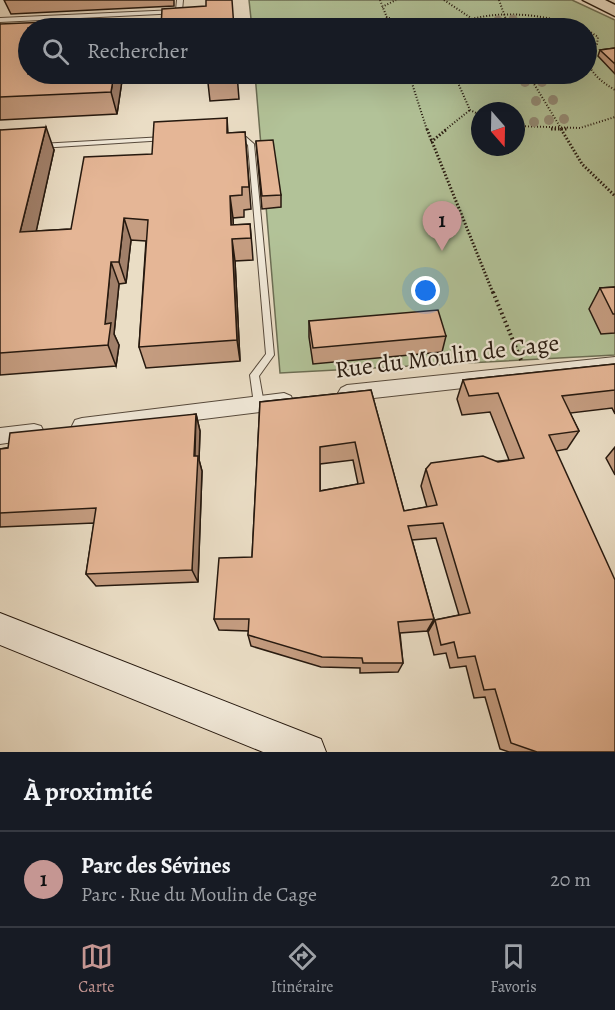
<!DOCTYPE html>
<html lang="fr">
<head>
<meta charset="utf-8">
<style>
	:root { --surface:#171b24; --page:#20242c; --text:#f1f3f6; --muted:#9ea1a6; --line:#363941; --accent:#c59692 }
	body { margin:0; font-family:Alegreya,serif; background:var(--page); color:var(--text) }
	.compass { position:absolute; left:471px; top:102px; width:54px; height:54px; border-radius:50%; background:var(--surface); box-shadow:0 6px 24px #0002; rotate:160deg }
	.you { position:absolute; left:426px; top:291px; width:21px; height:21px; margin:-15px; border:4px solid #fff; border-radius:50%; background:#1a73e8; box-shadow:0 0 0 9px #1a73e833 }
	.badge { display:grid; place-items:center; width:39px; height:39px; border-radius:50%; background:var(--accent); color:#111; font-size:20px; font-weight:700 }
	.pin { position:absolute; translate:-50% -50px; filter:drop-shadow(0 2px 3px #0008) }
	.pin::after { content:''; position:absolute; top:32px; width:21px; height:18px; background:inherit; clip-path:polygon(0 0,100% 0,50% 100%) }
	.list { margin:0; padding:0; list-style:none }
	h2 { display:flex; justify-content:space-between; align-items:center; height:78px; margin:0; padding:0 24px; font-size:26px }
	h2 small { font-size:20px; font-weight:400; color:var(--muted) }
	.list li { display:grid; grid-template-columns:39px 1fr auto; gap:18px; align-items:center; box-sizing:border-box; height:96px; padding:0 24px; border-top:2px solid var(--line) }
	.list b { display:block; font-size:22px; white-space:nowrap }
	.list p { margin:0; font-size:20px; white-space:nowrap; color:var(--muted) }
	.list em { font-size:20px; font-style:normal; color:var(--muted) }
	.icon { flex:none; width:33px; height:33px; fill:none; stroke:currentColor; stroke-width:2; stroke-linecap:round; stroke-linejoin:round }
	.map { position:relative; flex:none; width:615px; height:752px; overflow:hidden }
	.search { position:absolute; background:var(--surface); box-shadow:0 6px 24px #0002; left:18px; right:18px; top:18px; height:66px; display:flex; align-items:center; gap:15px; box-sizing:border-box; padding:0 21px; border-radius:33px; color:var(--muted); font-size:22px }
	.sheet { height:174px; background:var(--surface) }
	nav { display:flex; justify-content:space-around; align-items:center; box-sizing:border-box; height:84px; border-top:2px solid var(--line); background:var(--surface); font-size:16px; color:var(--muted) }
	nav a { display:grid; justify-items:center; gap:3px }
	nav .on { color:var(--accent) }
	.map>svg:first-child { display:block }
	.green { fill:#b2c298; stroke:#6c6e54; stroke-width:1.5; fill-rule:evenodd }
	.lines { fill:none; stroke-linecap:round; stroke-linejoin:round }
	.service-casing { stroke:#574a3c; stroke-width:2 }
	.minor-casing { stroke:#574a3c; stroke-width:2 }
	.secondary-casing { stroke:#26190f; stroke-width:2 }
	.primary-casing { stroke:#26190f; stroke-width:3 }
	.path-far2 { stroke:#26190f; stroke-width:2; stroke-dasharray:1 2; stroke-linecap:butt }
	.path-far1 { stroke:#26190f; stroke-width:3; stroke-dasharray:1.5 2; stroke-linecap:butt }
	.path { stroke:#26190f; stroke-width:4; stroke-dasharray:1.5 3; stroke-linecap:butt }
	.service { fill:#f1e9d9; fill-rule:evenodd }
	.minor { fill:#f1e9d9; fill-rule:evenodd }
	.secondary { fill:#f1e9d9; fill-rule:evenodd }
	.primary { fill:#eaddc5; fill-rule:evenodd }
	.tree { fill:#958d77 }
	.wall { fill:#c59d81; stroke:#26190f; stroke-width:1.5; fill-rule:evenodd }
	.shaded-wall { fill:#a07f69; stroke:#26190f; stroke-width:1.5 }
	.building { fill:#e5b696; stroke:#26190f; stroke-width:1.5; fill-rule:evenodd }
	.labels { text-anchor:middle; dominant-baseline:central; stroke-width:4.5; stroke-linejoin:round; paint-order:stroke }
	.street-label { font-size:24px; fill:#26190f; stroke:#f1e9d9 }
</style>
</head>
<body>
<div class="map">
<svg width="615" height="752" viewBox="0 0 615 752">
	<rect width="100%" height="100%" fill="#eaddc5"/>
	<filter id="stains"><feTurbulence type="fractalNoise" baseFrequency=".00333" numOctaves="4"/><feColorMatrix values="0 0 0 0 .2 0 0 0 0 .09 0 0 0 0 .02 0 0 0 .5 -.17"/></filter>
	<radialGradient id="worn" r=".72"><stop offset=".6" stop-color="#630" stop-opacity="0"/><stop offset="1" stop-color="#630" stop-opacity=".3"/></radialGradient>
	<path class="green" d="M249,0H572L615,20V355L280,373L255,74H586V28H252ZM480,111H516V147H480Z"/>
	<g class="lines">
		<g class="service-casing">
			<path id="service" d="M177,0H183L182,11L179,13L0,22V18L176,10Z
				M235,134L246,137L254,144L274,355L259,376L264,404L262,407L259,408L256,407L254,404L250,375L266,354L248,145L242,139L233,137V135Z
				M164,137L166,138V140L40,148L37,146L40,144Z"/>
		</g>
		<g class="minor-casing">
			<path id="minor" d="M615,357V371L347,401L341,398L338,393L341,388L347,385Z
				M284,393L291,396L293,401L291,406L284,409L82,434L75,432L72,426L75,420L82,418Z
				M34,424L41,426L44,432L41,438L0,444V428Z"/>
		</g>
		<g class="secondary-casing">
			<path id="secondary" d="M0,613L321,739L326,752H263L0,645Z"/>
		</g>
		<g class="primary-casing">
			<path id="primary" d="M583,0H605L615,5V16Z"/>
		</g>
		<path class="path-far2" d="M380,0L391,28
			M444,0L471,18
			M499,0L509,28
			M382,7L396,0
			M386,17L420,28
			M446,28C491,7 540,13 586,28
			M586,29L598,37L597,44L587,60C592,75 602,82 615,90
			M409,74L427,130
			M454,74L470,110L480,115
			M528,74L562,130
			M516,126L580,128L615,117
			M445,130L470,110"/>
		<path class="path-far1" d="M427,129L493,293
			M551,129H567
			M561,129L582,164L615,196
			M431,142L447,129"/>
		<path class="path" d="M493,292L521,360"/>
		<use href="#service" class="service"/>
		<use href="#minor" class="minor"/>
		<use href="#secondary" class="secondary"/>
		<use href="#primary" class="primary"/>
	</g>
	<g class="tree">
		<circle cx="513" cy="19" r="4.5"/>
		<circle cx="498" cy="20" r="4.5"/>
		<circle cx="525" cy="82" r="5"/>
		<circle cx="542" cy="82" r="5"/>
		<circle cx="553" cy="100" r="5"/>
		<circle cx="536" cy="101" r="5"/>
		<circle cx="564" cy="119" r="5"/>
		<circle cx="549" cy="120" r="5"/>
		<circle cx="534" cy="122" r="5"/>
	</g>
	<path class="wall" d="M4,0H174V6L11,14Z
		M0,24L28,74H123L117,114L0,120Z
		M615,48V74L598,56L600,50Z
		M207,74H237L239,99L210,101Z
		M227,118L228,133L245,132L251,209L244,210V217L233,218V225L250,224L252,246L253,260L235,261L240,361L146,368L139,347L146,241L131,240L126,283L119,284L114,334L119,345L116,366L0,375V130L54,150L36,231L71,229L152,154Z
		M256,141L281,195V207L262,209Z
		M615,287V333L601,334L589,309L600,288Z
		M309,321L446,336L442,352L313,364L309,337Z
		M615,364V414L612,408L570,413L579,431L567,449L556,451L615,752H509L500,749L485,697L474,698L466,666L450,668L446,653L434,655L428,632L435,620L459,615L436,538L412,540L434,619L427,631L400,633L403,663L398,672L360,673V668L321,667L251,646L248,635L249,631L219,630L214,619L252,557L260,402L371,390L404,511L427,507L421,486L426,469L509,460L490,412L462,415L457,399L463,380ZM353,460L358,484L320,491V464Z
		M196,414L200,431L199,460L202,471L198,582L96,586L86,574L94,523L0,527V449Z
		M615,447V475L606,458Z"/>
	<path class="shaded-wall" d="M122,19L124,28H121Z
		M114,74H123L117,114L111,92Z
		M46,127L54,150L31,255L20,232Z
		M230,196L233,218L234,239L231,225Z
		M124,218L131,240L126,283L119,262Z
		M232,239L235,261L240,361L237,340Z
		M111,262L119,284L114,334L119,345L116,366L108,345L105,324Z
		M196,414L200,431L199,460L202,471L198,582L192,570Z"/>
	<path class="building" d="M206,0H232L234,28H161L162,9L206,6Z
		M122,19L121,28H28V74H114L111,92L0,97V24Z
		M615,48V64L600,50Z
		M207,74H237V79L207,80Z
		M227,118V133L245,132L249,187H242V195L230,196L231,225L250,224L251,238L232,239L237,340L139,347L148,220L124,218L119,262H111L105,324L111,323L108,345L0,353V130L46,127L20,232L71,229L84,157L152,154L154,122Z
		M273,140L281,195L262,196L256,141Z
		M615,287V314H613L600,288Z
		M438,310L446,336L313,348L309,321Z
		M615,364V390L562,396L579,431L549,435L615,580V752H537L511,743L495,689L484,690L475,656L458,658L454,642L441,645L435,620L470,613L443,523L408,526L434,619L398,622L403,663H363L362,658L322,657L248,635L249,619H214L219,558L252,557L260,402L371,390L404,511L437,505L426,469L431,463L483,456L498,462L524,458L498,393L469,396L463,380ZM355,442L364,483L320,491V447Z
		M196,414L194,456H198L192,570L86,574L96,508L0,513V449L8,448L10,433Z"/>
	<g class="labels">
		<g class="street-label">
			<text transform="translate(447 356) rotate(-7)">Rue du Moulin de Cage</text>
		</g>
	</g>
	<rect width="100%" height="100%" filter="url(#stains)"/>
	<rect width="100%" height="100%" fill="url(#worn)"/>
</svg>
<svg class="compass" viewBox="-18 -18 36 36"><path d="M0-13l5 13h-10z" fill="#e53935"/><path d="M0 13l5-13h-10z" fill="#9ea1a6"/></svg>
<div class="you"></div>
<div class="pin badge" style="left:442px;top:251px">1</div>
<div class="search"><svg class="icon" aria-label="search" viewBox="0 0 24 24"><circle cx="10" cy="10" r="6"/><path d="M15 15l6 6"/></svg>Rechercher</div>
</div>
<section class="sheet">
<h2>À proximité<small></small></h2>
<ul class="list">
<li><span class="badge">1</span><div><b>Parc des Sévines</b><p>Parc · Rue du Moulin de Cage</p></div><em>20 m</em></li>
</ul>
</section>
<nav>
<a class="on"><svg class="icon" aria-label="map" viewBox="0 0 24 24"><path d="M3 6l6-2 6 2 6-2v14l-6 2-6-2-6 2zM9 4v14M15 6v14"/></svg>Carte</a>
<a><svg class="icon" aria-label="directions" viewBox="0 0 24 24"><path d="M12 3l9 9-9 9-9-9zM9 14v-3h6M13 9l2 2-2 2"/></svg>Itinéraire</a>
<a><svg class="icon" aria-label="saved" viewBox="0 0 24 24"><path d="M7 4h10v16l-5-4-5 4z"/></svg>Favoris</a>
</nav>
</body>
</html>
